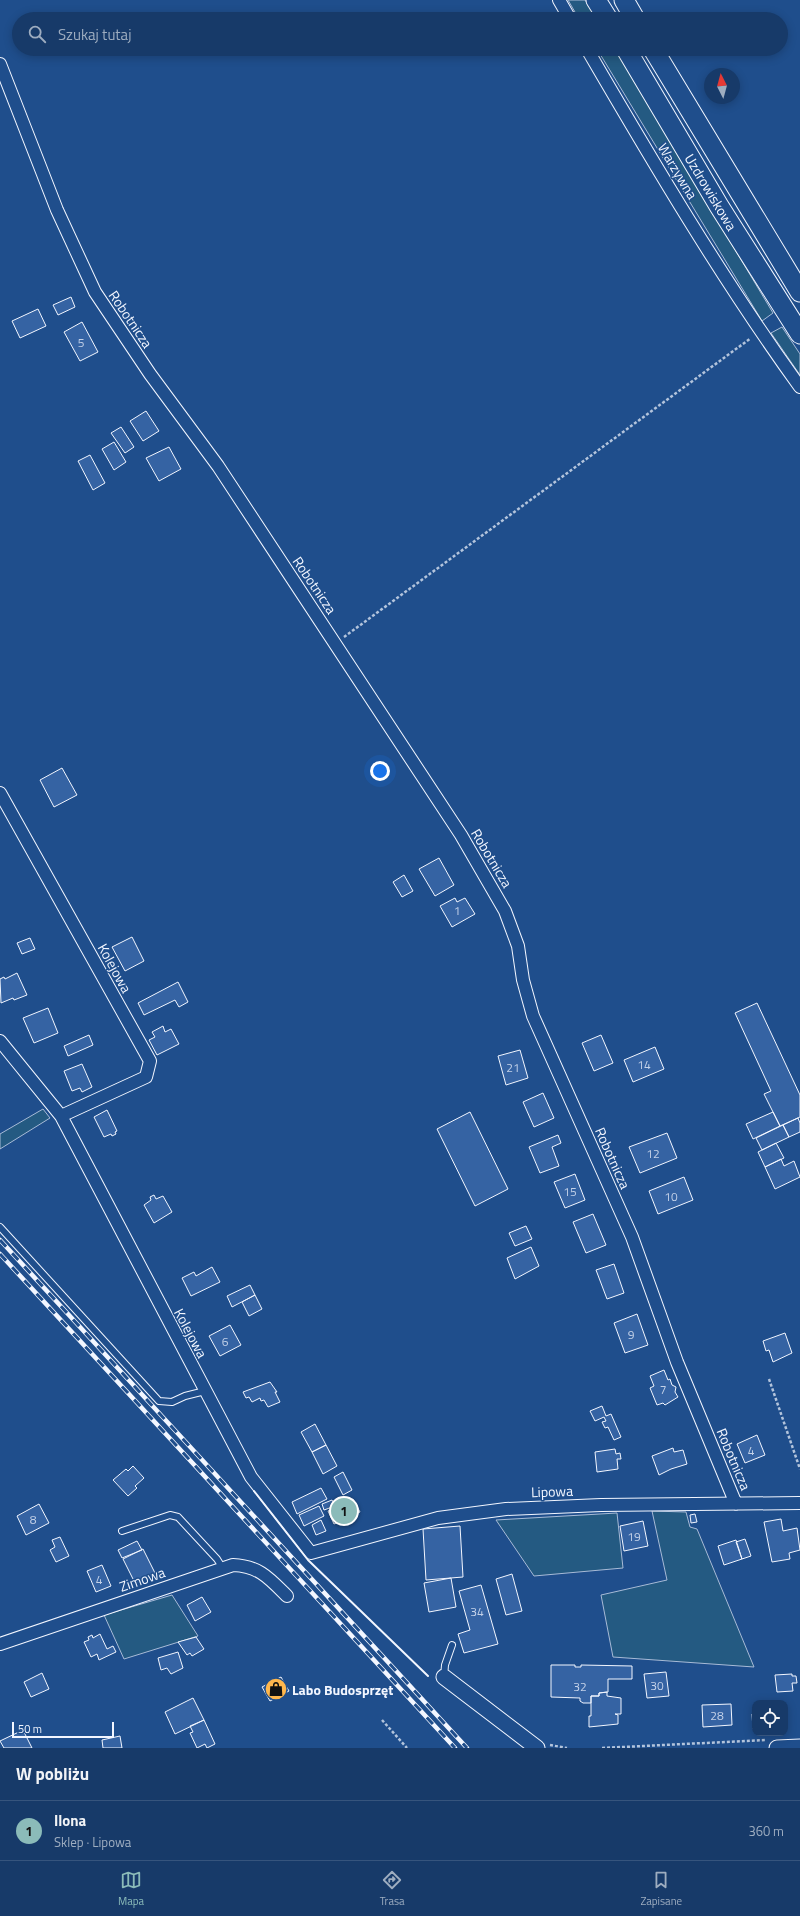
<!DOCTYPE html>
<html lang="pl">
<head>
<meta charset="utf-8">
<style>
	:root { --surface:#173a69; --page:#244571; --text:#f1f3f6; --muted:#9eadc0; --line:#36547d; --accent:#8bbbb9 }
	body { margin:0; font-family:"Titillium Web",sans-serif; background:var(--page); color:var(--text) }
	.controls { position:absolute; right:12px; bottom:12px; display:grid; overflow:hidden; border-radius:8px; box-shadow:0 2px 10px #0003 }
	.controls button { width:36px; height:36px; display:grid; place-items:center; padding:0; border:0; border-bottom:1px solid var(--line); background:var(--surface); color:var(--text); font:20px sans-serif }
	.compass { position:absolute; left:704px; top:68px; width:36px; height:36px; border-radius:50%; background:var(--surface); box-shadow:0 2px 10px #0003; rotate:354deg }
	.scale { position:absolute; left:12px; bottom:10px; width:102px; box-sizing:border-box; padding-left:4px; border:2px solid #f2f6ff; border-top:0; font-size:11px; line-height:14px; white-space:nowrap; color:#f2f6ff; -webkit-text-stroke:3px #1f4e8c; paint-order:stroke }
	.you { position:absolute; left:380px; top:771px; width:14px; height:14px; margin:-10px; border:3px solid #fff; border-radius:50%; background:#1a73e8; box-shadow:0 0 0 6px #1a73e833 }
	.badge { display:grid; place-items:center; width:26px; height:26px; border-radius:50%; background:var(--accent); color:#111; font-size:13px; font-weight:700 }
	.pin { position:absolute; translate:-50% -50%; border:2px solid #fff; box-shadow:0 1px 4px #0006 }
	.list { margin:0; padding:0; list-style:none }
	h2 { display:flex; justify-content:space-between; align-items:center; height:52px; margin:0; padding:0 16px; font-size:17px }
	h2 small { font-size:13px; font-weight:400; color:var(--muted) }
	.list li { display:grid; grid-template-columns:26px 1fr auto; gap:12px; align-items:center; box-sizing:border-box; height:60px; padding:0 16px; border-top:1px solid var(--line) }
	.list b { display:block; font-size:15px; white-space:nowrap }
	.list p { margin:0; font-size:13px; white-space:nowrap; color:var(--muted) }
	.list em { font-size:13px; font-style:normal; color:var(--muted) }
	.icon { flex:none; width:22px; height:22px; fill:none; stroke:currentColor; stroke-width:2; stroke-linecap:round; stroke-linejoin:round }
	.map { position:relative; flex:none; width:800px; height:1748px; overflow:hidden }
	.search { position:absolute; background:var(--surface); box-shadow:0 2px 10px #0003; left:12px; right:12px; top:12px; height:44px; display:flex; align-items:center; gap:10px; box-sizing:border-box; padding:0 14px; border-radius:22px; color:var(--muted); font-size:15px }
	.sheet { height:112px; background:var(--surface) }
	nav { display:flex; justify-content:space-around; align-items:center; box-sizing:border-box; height:56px; border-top:1px solid var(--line); background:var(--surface); font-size:11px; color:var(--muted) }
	nav a { display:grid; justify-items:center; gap:2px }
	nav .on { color:var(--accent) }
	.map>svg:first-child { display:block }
	.grass { fill:#245a82; stroke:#a8bbd7 }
	.building { fill:#3563a3; stroke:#f2f6ff }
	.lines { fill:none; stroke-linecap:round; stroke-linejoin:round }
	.service-casing { stroke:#f2f6ff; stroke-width:8 }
	.minor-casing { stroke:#f2f6ff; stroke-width:14 }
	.tertiary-casing { stroke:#f2f6ff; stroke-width:17 }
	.primary-casing { stroke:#f2f6ff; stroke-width:21 }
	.path { stroke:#b3c4dc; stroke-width:2.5; stroke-dasharray:3 2; stroke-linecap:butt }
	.service { stroke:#1f4e8c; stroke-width:6 }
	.minor { stroke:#1f4e8c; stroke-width:12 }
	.tertiary { stroke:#1f4e8c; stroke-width:15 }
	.primary { stroke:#1f4e8c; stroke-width:19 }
	.rail-casing { stroke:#f2f6ff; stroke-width:4.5 }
	.rail { stroke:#1f4e8c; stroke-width:3; stroke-dasharray:9; stroke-linecap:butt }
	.wall { stroke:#f2f6ff; stroke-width:2 }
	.labels { text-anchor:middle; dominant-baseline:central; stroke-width:3; stroke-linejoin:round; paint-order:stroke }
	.number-label { font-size:12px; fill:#c3d1e8 }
	.street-label { font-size:14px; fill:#f2f6ff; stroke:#1f4e8c }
	.poi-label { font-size:14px; font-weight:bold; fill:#f2f6ff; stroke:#1f4e8c; text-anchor:start }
</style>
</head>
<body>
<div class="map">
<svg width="800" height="1748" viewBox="0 0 800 1748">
	<rect width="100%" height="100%" fill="#1f4e8c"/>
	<path class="grass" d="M568,0H585L597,19H579Z
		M597,49H615L618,54L773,313L762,321Z
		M782,327L800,354V375L771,333Z
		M43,1109L50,1118L0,1149V1134Z
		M652,1511L686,1512L690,1527L697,1529L754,1667L613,1657L601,1595L667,1580Z
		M617,1513L623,1568L534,1576L496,1520Z
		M172,1595L198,1636L124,1659L104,1615Z"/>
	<path class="building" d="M71,297L75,307L58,315L53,305Z
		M38,309L46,326L20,338L12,321Z
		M82,322L98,352L80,361L64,332Z
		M146,411L159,431L143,441L130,421Z
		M121,427L134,447L125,453L111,433Z
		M114,442L126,462L114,470L102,449Z
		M169,447L181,469L159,481L146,458Z
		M90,455L105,483L93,490L78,461Z
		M62,768L77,795L54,807L40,780Z
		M439,858L454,885L435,896L419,869Z
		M404,875L413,891L402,897L393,882Z
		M455,898L457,902L465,898L475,914L452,927L440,906Z
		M132,937L144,961L125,971L112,947Z
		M30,938L35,949L22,954L17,943Z
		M17,973L27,995L14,1000L13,998L1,1003L0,979L4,977L5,979Z
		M178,982L188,1002L179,1007L175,1000L144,1015L138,1003Z
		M757,1003L800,1095V1117L780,1126L764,1094L771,1091L735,1013Z
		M48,1008L58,1033L34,1043L23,1018Z
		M163,1026L165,1032L171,1029L179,1044L157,1055L149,1040L155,1037L152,1032Z
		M89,1035L93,1045L68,1056L64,1046Z
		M601,1035L613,1063L594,1071L582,1043Z
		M655,1047L664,1069L633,1082L624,1060Z
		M520,1050L528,1078L506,1085L498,1056Z
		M82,1064L92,1087L82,1092L80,1088L72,1091L64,1071Z
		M543,1093L554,1118L534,1127L523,1102Z
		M107,1110L117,1131L115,1132L116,1134L112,1136L111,1134L104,1137L94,1117Z
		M470,1112L508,1189L475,1206L437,1129Z
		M773,1112L780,1126L753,1139L746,1124Z
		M798,1118L800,1123V1132L789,1137L783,1125Z
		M783,1125L789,1137L762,1150L756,1138Z
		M667,1133L677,1158L640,1173L629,1147Z
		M558,1135L561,1143L552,1147L559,1166L540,1173L529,1147Z
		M776,1143L784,1158L765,1167L758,1152Z
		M781,1159L784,1166L794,1161L800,1177L775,1189L765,1167Z
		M575,1174L585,1200L565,1208L554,1182Z
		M684,1177L693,1200L658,1214L649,1191Z
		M154,1195L156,1199L163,1196L172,1212L154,1223L144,1205L151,1200L150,1197Z
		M593,1214L606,1245L586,1253L573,1222Z
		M526,1226L532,1239L515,1246L509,1233Z
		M531,1247L539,1266L515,1279L507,1258Z
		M614,1264L624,1293L607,1299L596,1270Z
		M212,1267L220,1282L191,1296L182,1278L194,1272L196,1276Z
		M250,1285L255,1295L232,1307L227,1296Z
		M255,1295L262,1309L249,1316L242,1302Z
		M637,1314L648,1345L625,1353L614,1323Z
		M230,1325L241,1345L220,1356L209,1336Z
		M785,1333L792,1353L773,1362L769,1350L766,1351L763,1341Z
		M664,1370L668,1380L670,1379L672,1385L676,1387L675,1392L678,1397L665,1405L663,1403L657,1405L650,1388L654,1386L650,1376Z
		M270,1382L277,1392H275L280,1402L268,1407L264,1400L261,1401L260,1398L252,1402L249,1397L246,1398L243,1392Z
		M602,1406L606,1416L611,1414L621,1437L614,1440L608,1427L605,1428L602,1422L606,1421L604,1417L595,1421L590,1411Z
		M315,1424L326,1445L312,1452L301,1432Z
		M757,1435L765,1455L745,1463L737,1444Z
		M326,1445L337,1466L323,1474L312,1452Z
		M673,1448L674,1452L683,1450L687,1464L671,1469L659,1475L652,1456Z
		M615,1449L616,1454L620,1453L621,1459H617L618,1469L597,1472L595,1452Z
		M133,1466L144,1478L135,1486L137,1488L128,1496L113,1480L126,1469L128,1471Z
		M343,1472L352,1490L343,1495L334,1477Z
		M321,1488L327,1499L297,1514L292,1502Z
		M353,1499L360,1512L334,1524L328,1511Z
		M332,1500L335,1506L324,1510L322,1504Z
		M39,1504L49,1523L26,1535L17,1516Z
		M319,1506L324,1516L304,1526L299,1515Z
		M695,1514L697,1522L691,1523L690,1515Z
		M781,1519L783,1531L797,1528L800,1550L789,1553L790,1559L772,1562L764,1522Z
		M321,1520L326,1531L316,1535L312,1525Z
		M643,1521L648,1546L624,1551L620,1526Z
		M460,1526L463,1577L426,1580L423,1529Z
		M60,1537L69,1556L56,1562L50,1550L55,1547L52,1540Z
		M745,1539L751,1556L742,1559L736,1542Z
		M736,1540L742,1559L724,1565L718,1546Z
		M137,1541L142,1550L122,1558L118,1550Z
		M143,1549L155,1573L135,1583L123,1559Z
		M102,1565L111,1586L96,1592L87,1571Z
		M512,1574L522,1611L506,1615L496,1579Z
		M451,1578L456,1607L429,1612L424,1583Z
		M481,1585L498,1644L464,1653L458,1634L470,1630L459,1591Z
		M202,1597L211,1612L195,1621L187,1605Z
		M100,1634L107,1649L113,1646L116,1652L99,1660L97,1654L91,1657L84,1642L89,1640L88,1637L92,1635L93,1638Z
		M196,1637L204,1649L192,1656L190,1653L187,1655L178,1642Z
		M178,1652L183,1668L171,1674L167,1668L161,1670L158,1658Z
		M551,1665H575V1667H581V1665L632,1666V1679H608V1692L599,1693V1696H591V1703H583L580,1701V1698L551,1697Z
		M666,1672L669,1696L647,1698L644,1674Z
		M42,1673L49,1689L31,1697L24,1682Z
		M792,1674V1676H796L797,1683H792L793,1691L777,1692L775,1675Z
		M281,1677L289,1691L270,1701L262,1687Z
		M607,1692V1696L621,1698V1714H615L618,1715V1724L589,1727V1716H591V1696H599V1693Z
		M193,1698L204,1720L175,1734L165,1712Z
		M731,1704L732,1725L703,1727L702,1705Z
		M752,1714H755V1729H753Z
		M204,1720L215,1744L207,1748L205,1744L197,1748L190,1733L193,1732L190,1726Z
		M23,1730L32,1748H4L0,1741Z
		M120,1736L122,1748H103L102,1740Z"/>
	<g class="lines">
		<g class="service-casing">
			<path id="service" d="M0,1227L159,1401L172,1402L185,1396L205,1391
				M122,1531L170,1515L178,1517L217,1559L222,1567
				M444,1677L445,1665L452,1645"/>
		</g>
		<g class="minor-casing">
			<path id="minor" d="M559,0L570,19
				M587,49C654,164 722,279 800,387
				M0,64L57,210L95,292L150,374L218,466L461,835L505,911L518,946L523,980L533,1016L632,1237L677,1362L736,1504
				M0,793L150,1061L146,1077L61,1116
				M0,1041L61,1116L251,1477L311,1553L438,1518L506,1509L601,1505L800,1503
				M0,1644L233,1565C259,1566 269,1578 287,1596"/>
		</g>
		<g class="tertiary-casing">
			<path id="tertiary" d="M444,1677L537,1748
				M777,1748L800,1747"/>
		</g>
		<g class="primary-casing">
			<path id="primary" d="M596,0L608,19
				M624,0L635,19
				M626,49L719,206L800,334
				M653,49L800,292"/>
		</g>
		<path class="path" d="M344,637L751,338
			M769,1379L800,1469
			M382,1720L407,1748
			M550,1745L567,1748
			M602,1748L766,1740"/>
		<use href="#service" class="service"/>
		<use href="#minor" class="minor"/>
		<use href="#tertiary" class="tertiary"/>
		<use href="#primary" class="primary"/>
		<g class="rail-casing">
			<path id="rail" d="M0,1240L467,1748
				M0,1254L455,1748"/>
		</g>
		<use href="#rail" class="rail"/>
		<path class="wall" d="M254,1491L308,1560L428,1676"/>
	</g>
	<defs>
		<g id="shop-disc" transform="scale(1.15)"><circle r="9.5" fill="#ffb74d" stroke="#1f4e8c"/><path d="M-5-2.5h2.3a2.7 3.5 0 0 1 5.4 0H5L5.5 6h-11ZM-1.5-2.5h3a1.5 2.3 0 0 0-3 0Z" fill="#111"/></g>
	</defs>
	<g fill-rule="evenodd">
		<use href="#shop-disc" x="276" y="1689"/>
	</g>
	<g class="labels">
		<g class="number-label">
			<text x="81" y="342">5</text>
			<text x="457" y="910">1</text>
			<text x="644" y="1064">14</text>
			<text x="513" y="1067">21</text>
			<text x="653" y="1153">12</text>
			<text x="570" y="1191">15</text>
			<text x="671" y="1196">10</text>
			<text x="631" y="1334">9</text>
			<text x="225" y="1341">6</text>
			<text x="663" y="1389">7</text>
			<text x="751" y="1450">4</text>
			<text x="33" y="1519">8</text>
			<text x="634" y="1536">19</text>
			<text x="99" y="1579">4</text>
			<text x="477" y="1611">34</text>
			<text x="657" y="1685">30</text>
			<text x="580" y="1686">32</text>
			<text x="717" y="1715">28</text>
		</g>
		<g class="street-label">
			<text transform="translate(678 171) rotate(59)">Warzywna</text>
			<text transform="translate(711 192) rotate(59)">Uzdrowiskowa</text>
			<text transform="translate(131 319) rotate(56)">Robotnicza</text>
			<text transform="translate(315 585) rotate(56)">Robotnicza</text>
			<text transform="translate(492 858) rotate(59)">Robotnicza</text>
			<text transform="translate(115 968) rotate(61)">Kolejowa</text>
			<text transform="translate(613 1158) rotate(66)">Robotnicza</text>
			<text transform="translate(191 1333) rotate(62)">Kolejowa</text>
			<text transform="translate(734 1459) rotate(67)">Robotnicza</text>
			<text transform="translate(552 1491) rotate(-2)">Lipowa</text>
			<text transform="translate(142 1579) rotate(-19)">Zimowa</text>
		</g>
		<g class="poi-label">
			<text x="292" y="1689">Labo Budosprzęt</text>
		</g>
	</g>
</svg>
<div class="controls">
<button><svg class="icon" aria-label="locate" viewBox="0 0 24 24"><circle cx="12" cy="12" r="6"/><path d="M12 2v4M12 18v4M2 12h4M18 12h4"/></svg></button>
</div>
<svg class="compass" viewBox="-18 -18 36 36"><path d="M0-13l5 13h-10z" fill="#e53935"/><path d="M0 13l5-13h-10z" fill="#9eadc0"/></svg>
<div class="scale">50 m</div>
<div class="you"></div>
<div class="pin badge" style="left:344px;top:1511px">1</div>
<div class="search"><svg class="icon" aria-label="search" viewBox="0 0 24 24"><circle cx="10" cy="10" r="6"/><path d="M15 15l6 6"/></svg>Szukaj tutaj</div>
</div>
<section class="sheet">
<h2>W pobliżu<small></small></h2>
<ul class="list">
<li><span class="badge">1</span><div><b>Ilona</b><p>Sklep · Lipowa</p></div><em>360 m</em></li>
</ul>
</section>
<nav>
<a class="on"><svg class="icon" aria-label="map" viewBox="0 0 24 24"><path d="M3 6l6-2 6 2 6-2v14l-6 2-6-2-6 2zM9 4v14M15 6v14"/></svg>Mapa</a>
<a><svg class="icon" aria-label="directions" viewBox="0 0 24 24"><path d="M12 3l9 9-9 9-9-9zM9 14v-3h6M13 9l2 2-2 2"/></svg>Trasa</a>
<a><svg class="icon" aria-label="saved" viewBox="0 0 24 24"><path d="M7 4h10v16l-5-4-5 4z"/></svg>Zapisane</a>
</nav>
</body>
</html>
